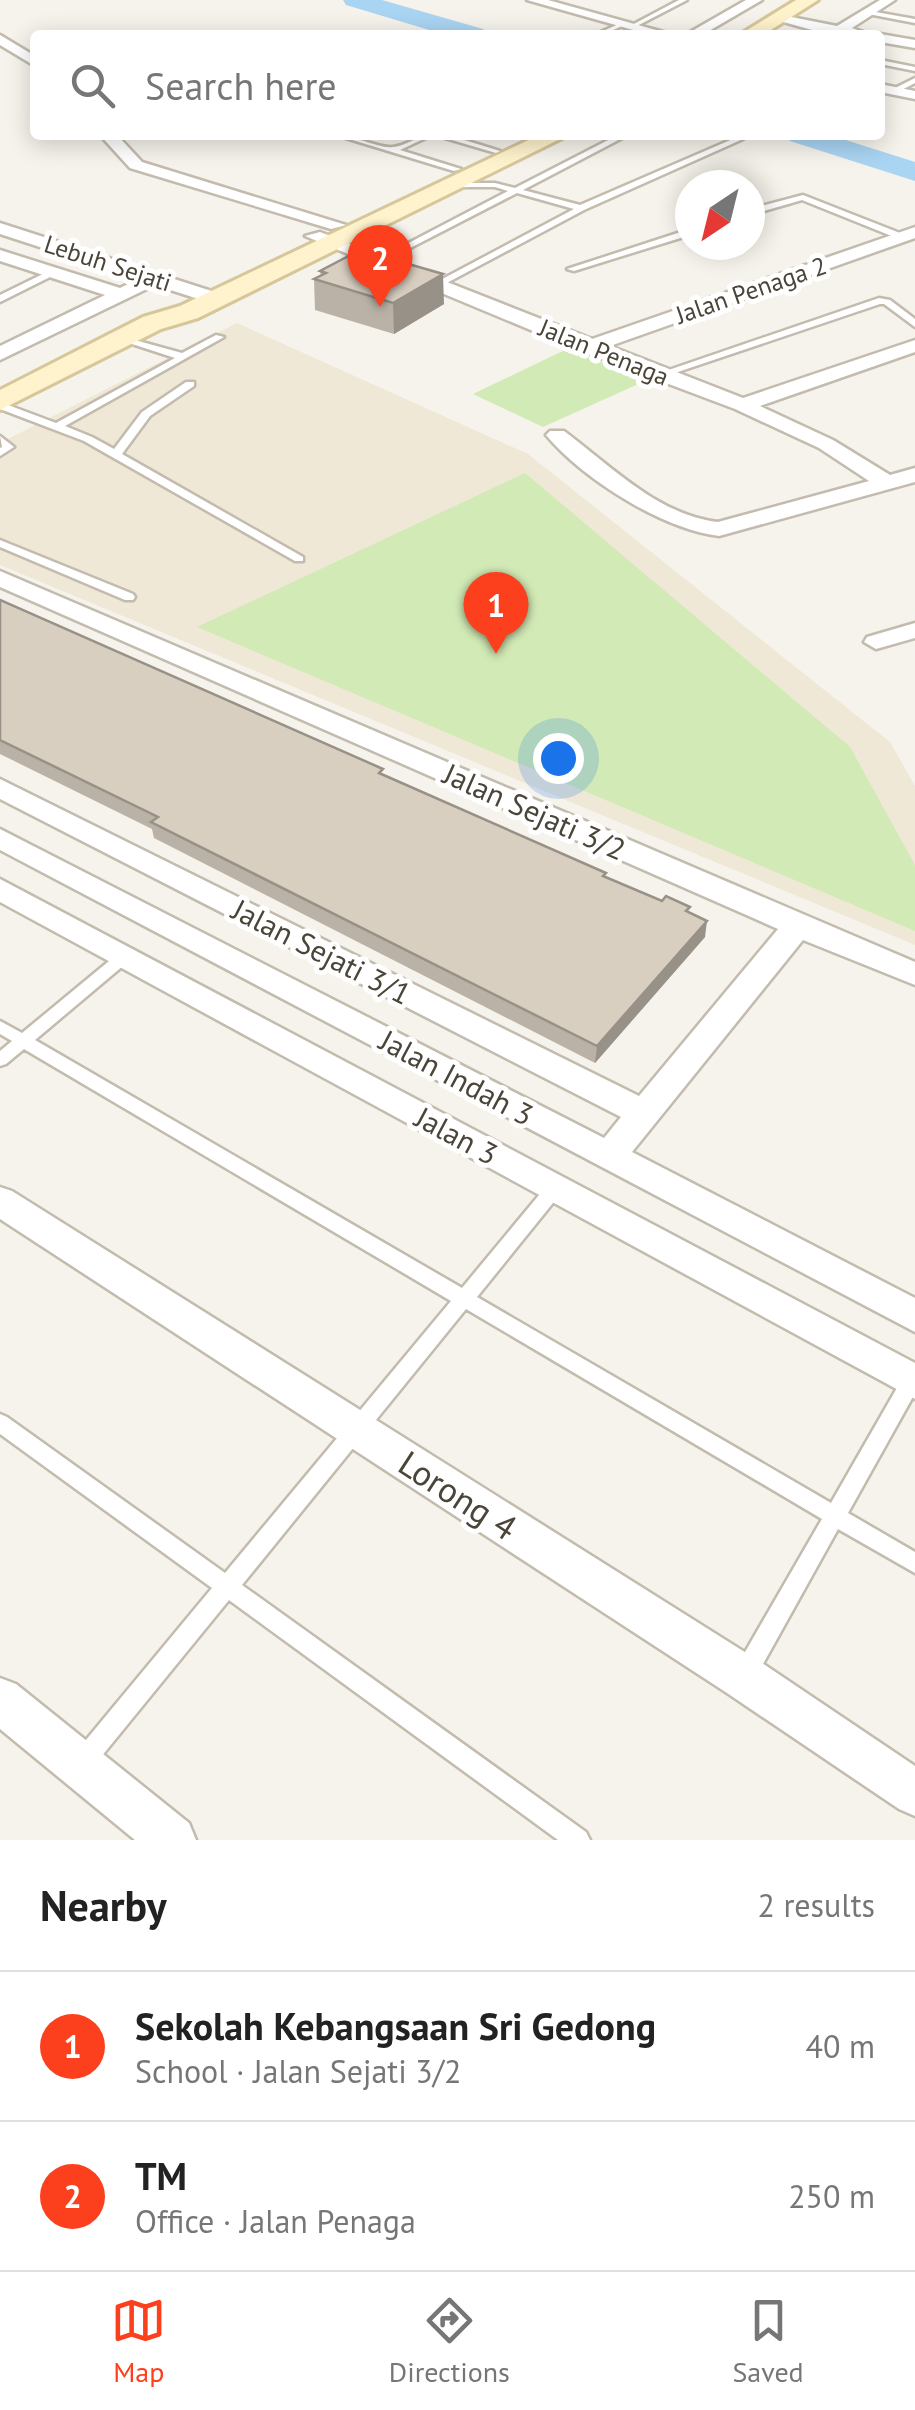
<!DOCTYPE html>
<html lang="en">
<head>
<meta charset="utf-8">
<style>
	:root { --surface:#fff; --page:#f6f6f6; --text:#222; --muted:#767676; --line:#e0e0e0; --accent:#fc3f1d }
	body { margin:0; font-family:"PT Sans",sans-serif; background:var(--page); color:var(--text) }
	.compass { position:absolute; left:675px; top:170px; width:90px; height:90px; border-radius:50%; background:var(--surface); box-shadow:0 5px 25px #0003; rotate:215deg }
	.you { position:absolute; left:558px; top:758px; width:35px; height:35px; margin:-25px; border:8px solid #fff; border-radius:50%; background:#1a73e8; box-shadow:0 0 0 15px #1a73e833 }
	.badge { display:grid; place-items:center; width:65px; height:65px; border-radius:50%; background:var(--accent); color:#fff; font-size:32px; font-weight:700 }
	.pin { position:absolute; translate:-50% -82px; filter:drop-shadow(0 2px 5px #0008) }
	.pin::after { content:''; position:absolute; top:52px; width:35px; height:30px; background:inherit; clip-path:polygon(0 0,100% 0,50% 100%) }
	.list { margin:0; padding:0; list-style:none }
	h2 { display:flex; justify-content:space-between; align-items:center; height:130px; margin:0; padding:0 40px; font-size:42px }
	h2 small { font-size:32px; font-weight:400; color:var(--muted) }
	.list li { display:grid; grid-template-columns:65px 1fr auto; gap:30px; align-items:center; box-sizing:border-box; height:150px; padding:0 40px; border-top:2px solid var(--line) }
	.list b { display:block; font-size:38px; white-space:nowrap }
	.list p { margin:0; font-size:32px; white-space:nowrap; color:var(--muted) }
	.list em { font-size:32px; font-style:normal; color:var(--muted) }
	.icon { flex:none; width:55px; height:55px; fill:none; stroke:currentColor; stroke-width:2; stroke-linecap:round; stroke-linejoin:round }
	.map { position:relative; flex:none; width:915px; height:1840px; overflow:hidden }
	.search { position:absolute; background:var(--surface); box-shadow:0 5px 25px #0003; left:30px; right:30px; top:30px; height:110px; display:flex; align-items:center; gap:25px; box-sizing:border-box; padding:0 35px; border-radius:10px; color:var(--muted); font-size:38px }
	.sheet { height:430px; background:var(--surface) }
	nav { display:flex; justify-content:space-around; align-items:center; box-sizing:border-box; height:140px; border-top:2px solid var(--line); background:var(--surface); font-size:28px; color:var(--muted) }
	nav a { display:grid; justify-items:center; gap:5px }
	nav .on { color:var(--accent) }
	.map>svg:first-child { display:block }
	.education { fill:#efe8d6 }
	.green { fill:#d2eab5 }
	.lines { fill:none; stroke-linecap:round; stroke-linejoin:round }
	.river { fill:#a9d4f2; fill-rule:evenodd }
	.service-casing { stroke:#c2bbae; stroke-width:5 }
	.minor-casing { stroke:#c2bbae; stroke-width:5 }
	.secondary-casing { stroke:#d6c79b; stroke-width:6 }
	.service { fill:#fff; fill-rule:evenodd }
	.minor { fill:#fff; fill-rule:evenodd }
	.secondary { fill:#fff3cd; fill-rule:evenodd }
	.wall { fill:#bab2a6 }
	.shaded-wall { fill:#979187 }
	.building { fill:#d8cfc1; stroke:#979187; stroke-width:2.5 }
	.labels { text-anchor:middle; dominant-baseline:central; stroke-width:10; stroke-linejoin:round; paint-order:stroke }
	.far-street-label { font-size:25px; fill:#4b4439; stroke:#fff }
	.street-label { font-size:30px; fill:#4b4439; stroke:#fff }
	.near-street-label { font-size:35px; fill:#4b4439; stroke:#fff }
</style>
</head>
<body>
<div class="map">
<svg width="915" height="1840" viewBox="0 0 915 1840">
	<rect width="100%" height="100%" fill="#f6f3ec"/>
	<path class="education" d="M237,323L528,454L890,742L915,786V945L0,565V443Z"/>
	<path class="green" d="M569,348L645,381L543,427L473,394Z
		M525,473L850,747L915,865V931L197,627Z"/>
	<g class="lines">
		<path class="river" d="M343,0H382L483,29L487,35H446L346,5Z
			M785,135H830L915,162V181L790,141Z"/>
		<g class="service-casing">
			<path id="service" d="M679,0H687L635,27L630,26Z
				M870,11L915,19V23L868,14Z
				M621,23L626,24L603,35H594Z
				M880,60L915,67V71L880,64Z
				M915,78V83L896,93L889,91Z
				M336,135C354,135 379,149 393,147C407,146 417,135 432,135L400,150L461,169L454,171Z
				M435,135H448L500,151L496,153Z
				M618,135H628L523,190L580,205L735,138L734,135H742L743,139L584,210L441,286L433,284L574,209L517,193L383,262L376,260L508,191L495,187H453L449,185L450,183H495L515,188Z
				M803,195L905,235L906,237L899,239L802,200L750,215V209Z
				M690,229V235L574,271L567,269Z
				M53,269L58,272L56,274L0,302V295Z
				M879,298L890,300L915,319V327L884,304H880L663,377L654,375Z
				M216,335L224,337L65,426L92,437L114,449L142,412L186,382H194V386L150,416L122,454L303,557V561H295L84,441L0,409V402L56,423L175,358L120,340V336L182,353Z
				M0,436L14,447L0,456V448L2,447Z
				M0,540L133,594L135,597L133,600H125L0,547Z
				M125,951L133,956L130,960L35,1040L462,1288L549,1183L555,1181L561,1183L564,1188L561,1193L477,1297L831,1503L905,1374L915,1373V1393L848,1513L915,1552V1573L838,1529L753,1682L745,1685L737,1682L734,1674L737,1666L822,1519L466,1309L242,1585L586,1832L590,1840H558L229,1600L92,1768L84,1771L76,1768L73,1760L76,1752L212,1588L0,1434V1414L7,1417L225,1573L451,1301L24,1049L6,1064L0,1066V1051L12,1041L0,1034V1021L22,1033L120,952Z"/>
		</g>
		<g class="minor-casing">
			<path id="minor" d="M527,0H548L674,35H651Z
				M746,0H762L702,35H685Z
				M880,0H895L852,28L872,35H830L769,18L776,14L837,26Z
				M880,34L915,40V48L880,42V35H876Z
				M0,35L35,56V66L0,45Z
				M880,84L915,91V99L880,92Z
				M100,135H117L142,162L346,225L331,229L130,168Z
				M0,223L224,295L226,299L217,305L155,285L0,360V346L105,295L0,261V250L120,288L138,279L0,234Z
				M915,227V238L610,346L743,398L915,340V352L760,406L833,440L890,475L915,468V482L719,536C662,529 583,479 546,435L550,431H564C611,466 658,515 718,522L869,481L819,448L735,409L581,351L305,236L320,232L592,339Z
				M0,571L915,962V985L803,940L632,1152L915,1298V1332L0,850V829L604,1138L621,1117L0,799V779L639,1096L778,929L0,587Z
				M915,623V638L876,649L864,642L867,637Z
				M0,879L915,1363V1399L0,902Z
				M0,1187L12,1191L759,1661L915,1766V1816L899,1809L727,1693L0,1219Z
				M0,1678L16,1684L189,1823L196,1840H135L0,1729Z"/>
		</g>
		<g class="secondary-casing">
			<path id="secondary" d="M796,0H818L763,35H739Z
				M539,135H568L198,318L161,329L0,410V390L143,317L180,306Z"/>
		</g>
		<use href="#service" class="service"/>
		<use href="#minor" class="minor"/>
		<use href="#secondary" class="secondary"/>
	</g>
	<path class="wall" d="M320,271L444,304L394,334L315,310L314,279L321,276Z
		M0,600L605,877L690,913L705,937L595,1063L154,838L152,829L0,754Z"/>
	<path class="shaded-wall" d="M443,274L444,304L394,334L393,303Z
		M707,921L705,937L595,1063L597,1046Z"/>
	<path class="building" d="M360,250L443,274L393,303L314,279L326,273L320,271Z
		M0,600L383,769L379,773L606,873L603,876L662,901L666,896L690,907L686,911L707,921L597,1046L151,822L158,817L0,740Z"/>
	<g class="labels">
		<g class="far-street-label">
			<text transform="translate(108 263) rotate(18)">Lebuh Sejati</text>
			<text transform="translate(751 290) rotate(-19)">Jalan Penaga 2</text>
			<text transform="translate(604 352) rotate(22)">Jalan Penaga</text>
		</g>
		<g class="street-label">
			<text transform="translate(535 811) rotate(24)">Jalan Sejati 3/2</text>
			<text transform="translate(322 951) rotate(27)">Jalan Sejati 3/1</text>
			<text transform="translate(457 1077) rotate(28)">Jalan Indah 3</text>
			<text transform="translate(457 1135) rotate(28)">Jalan 3</text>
		</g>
		<g class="near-street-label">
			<text transform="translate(458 1495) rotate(33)">Lorong 4</text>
		</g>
	</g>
</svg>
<svg class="compass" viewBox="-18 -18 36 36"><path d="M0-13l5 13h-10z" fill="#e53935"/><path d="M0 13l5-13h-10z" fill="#767676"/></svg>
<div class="you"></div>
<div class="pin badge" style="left:496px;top:654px">1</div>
<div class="pin badge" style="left:380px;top:307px">2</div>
<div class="search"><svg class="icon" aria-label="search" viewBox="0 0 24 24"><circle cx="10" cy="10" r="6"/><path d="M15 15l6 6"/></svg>Search here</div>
</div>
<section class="sheet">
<h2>Nearby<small>2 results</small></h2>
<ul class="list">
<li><span class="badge">1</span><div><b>Sekolah Kebangsaan Sri Gedong</b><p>School · Jalan Sejati 3/2</p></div><em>40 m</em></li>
<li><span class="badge">2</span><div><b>TM</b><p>Office · Jalan Penaga</p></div><em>250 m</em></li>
</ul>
</section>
<nav>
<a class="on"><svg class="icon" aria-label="map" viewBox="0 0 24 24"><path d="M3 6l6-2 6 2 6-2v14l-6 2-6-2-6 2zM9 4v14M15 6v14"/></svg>Map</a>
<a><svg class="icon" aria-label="directions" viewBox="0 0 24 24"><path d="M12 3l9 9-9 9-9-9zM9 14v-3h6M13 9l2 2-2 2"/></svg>Directions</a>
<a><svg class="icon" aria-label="saved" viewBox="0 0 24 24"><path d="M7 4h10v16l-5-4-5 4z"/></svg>Saved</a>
</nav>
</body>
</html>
